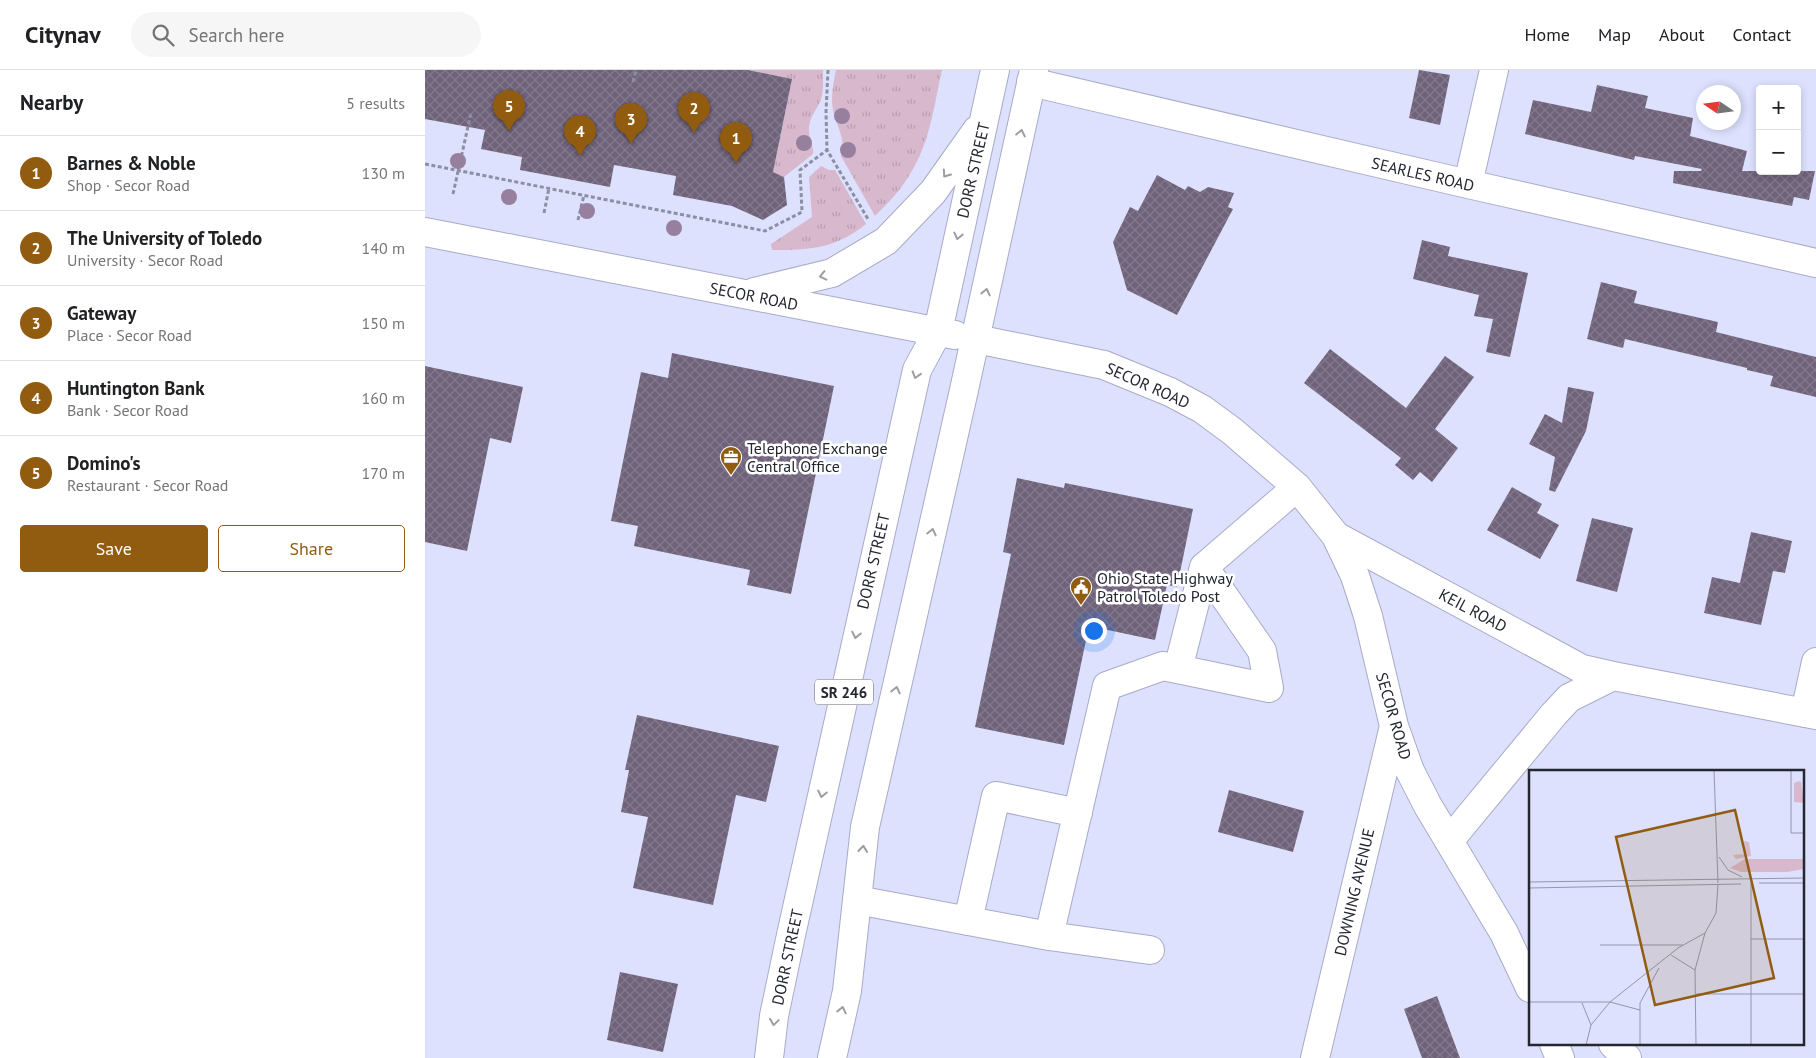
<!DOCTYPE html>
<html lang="en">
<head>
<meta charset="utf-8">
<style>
	:root { --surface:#fff; --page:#f6f6f6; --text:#202124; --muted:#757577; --line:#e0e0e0; --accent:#915c10 }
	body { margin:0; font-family:"PT Sans",sans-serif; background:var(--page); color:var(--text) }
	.controls { position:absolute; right:15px; top:15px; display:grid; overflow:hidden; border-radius:5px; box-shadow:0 2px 8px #0003 }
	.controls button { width:45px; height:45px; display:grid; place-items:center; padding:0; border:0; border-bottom:1px solid var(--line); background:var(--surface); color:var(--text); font:25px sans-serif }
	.compass { position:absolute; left:1271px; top:15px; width:45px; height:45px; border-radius:50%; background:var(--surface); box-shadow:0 2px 8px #0003; rotate:283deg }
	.you { position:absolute; left:668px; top:560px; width:18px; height:18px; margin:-12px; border:4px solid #fff; border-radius:50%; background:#1a73e8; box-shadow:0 0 0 8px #1a73e833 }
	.badge { display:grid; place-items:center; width:32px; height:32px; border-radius:50%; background:var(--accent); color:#fff; font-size:16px; font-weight:700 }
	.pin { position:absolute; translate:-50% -41px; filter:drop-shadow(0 1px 2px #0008) }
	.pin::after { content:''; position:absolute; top:26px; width:18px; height:15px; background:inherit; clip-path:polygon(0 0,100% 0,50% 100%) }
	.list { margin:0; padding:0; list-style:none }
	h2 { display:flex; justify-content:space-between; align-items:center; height:65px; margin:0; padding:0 20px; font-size:21px }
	h2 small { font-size:16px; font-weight:400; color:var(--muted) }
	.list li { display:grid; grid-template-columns:32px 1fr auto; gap:15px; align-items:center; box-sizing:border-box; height:75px; padding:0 20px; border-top:1px solid var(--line) }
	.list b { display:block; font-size:19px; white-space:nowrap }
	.list p { margin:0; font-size:16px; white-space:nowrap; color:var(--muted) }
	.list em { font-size:16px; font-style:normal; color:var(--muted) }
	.actions { display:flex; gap:10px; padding:15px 20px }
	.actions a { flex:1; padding:11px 0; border:1px solid var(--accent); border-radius:5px; text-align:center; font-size:18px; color:var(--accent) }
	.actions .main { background:var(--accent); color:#fff }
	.icon { flex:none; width:28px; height:28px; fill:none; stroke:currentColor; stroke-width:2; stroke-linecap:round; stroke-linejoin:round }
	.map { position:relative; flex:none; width:1391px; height:988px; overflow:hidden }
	header { display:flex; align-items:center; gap:30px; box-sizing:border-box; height:70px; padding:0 25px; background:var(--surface); border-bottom:1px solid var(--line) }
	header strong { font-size:24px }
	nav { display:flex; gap:28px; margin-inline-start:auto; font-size:18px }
	.search { width:350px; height:45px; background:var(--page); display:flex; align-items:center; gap:12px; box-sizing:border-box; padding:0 18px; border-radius:28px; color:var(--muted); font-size:19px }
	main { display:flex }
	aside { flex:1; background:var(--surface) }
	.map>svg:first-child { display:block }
	.grass { fill:url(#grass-tufts) }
	.building { fill:url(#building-cross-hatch) }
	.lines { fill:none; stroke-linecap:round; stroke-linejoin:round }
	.minor-casing { stroke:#a8abc7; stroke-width:30 }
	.major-casing { stroke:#a8abc7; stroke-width:30 }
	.path { stroke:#8c8fa3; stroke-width:3; stroke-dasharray:4 2.5; stroke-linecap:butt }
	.minor { stroke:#fff; stroke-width:28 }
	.major { stroke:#fff; stroke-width:28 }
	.tree { fill:#96809e }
	.oneway { stroke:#9c9da2 }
	.labels { text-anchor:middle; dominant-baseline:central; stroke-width:5; stroke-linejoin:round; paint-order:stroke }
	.shield { fill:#fff; stroke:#66676e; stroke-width:1 }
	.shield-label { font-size:15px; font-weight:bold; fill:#242630 }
	.street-label { font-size:16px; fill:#242630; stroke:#fff }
	.poi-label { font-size:16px; fill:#242630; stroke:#fff; text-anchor:start }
	.inset-road { fill:none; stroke:#9396ac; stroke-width:1 }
	.view { fill:#915c10; fill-opacity:0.15; stroke:#915c10; stroke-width:2.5 }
	.inset-edge { fill:none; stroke:#242630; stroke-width:2.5 }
</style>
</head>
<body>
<header>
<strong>Citynav</strong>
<div class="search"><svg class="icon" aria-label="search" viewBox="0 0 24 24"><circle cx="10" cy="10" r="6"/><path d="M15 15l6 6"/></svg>Search here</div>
<nav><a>Home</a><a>Map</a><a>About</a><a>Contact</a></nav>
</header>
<main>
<aside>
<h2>Nearby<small>5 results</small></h2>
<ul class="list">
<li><span class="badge">1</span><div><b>Barnes &amp; Noble</b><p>Shop · Secor Road</p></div><em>130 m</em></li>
<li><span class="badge">2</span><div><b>The University of Toledo</b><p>University · Secor Road</p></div><em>140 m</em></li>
<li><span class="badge">3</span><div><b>Gateway</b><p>Place · Secor Road</p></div><em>150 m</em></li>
<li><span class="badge">4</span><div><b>Huntington Bank</b><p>Bank · Secor Road</p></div><em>160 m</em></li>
<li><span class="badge">5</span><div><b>Domino's</b><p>Restaurant · Secor Road</p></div><em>170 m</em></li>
</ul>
<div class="actions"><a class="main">Save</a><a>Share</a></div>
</aside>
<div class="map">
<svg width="1391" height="988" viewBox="0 0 1391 988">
	<defs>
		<pattern id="grass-tufts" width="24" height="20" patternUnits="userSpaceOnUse" patternTransform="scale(1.25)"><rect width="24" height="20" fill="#d8b8cd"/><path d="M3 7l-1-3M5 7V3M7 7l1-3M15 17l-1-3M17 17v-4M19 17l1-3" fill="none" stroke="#b99eb0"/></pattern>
		<pattern id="building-cross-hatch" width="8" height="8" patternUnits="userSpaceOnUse" patternTransform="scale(1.25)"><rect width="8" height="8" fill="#6f627a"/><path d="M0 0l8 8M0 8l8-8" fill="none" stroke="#82798c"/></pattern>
	</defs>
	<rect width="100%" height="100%" fill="#dde1fe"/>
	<path class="grass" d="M323,0H398C398,10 399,23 395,32C391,40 385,47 384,57C383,67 389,75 388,84L359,107L348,102L367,9Z
		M411,0H517C509,35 505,73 485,104C476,120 463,133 450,146L416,86C421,70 413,59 409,44C405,30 408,14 411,0Z
		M396,96L404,100H410L441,154C410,179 385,180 347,180L346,174L387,147L384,107Z"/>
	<path class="building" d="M0,0H323L367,9L348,102L359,107L362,135L338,150L307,136L248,125L251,106L189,95L185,117L95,100L97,87L56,79L60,60L0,49Z
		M994,0L1025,5L1015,55L984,48Z
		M1172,15L1223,26L1220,38L1268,48L1265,66L1322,81L1317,101H1390L1384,130L1369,127L1367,136L1248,113L1249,101H1276L1277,99L1210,86L1209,90L1100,64L1108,30L1166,42Z
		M732,105L760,120L763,116L775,122L783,117L809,123L803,137L808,139L752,245L702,220L688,172L705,137L713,141Z
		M997,170L1025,177L1023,186L1103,203L1085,287L1061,282L1068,249L1049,246L1054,225L988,209Z
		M1176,212L1212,221L1209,233L1293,252L1291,262L1391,287V327L1345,316L1348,306L1322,300V298L1200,269L1198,278L1162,269Z
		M905,279L981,338L1020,286L1049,307L1010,359L1033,378L1007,412L995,402L988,410L970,395L976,388L879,313Z
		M247,283L409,316L366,524L322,515L325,500L209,476L213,456L186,451L216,302L243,308Z
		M0,296L98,317L86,373L65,368L42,481L0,472Z
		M1143,317L1169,322L1161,361L1130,422L1124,420L1130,387L1104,374L1120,344L1137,353Z
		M592,408L639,418L640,413L768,439L752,517L742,515L730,570L664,556L639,675L550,657L586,484L578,482Z
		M1087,417L1117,434L1112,443L1134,455L1115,489L1062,460Z
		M1167,448L1208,458L1192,522L1151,511Z
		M1326,462L1367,471L1360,503L1348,501L1336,555L1279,543L1287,507L1315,513Z
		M212,645L354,676L341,732L311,725L288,835L208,818L223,747L196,742L204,700H200Z
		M804,720L879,741L868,782L793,762Z
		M195,902L253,914L238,982L182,970Z
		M1012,926L1035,988H997L979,939Z"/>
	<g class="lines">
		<g class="minor-casing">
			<path id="minor" d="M606,12L1043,114L1391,193
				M1043,114L1069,0
				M551,269L679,295L745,322L777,339L807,361L872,417L911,466L930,506L943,546L969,656L985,701L1003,736L1079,863L1105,918
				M911,466L1157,599L1188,606
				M753,599L779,497
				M1380,643L1391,592
				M1024,771L1129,644L1144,628L1188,606L1391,645
				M432,830L624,866L682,616L738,596L844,618L837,581L779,497L872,417
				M543,851L571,726L653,743
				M624,866L725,880
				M1129,974L1135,988
				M1188,974L1202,988
				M890,988L969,656"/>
		</g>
		<g class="major-casing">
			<path id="major" d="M0,162L530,265
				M329,222L407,203L461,171L508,122L552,60
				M344,988L349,946L366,865L492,300L513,261L570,0
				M407,988L422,921L440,757L539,320L609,0"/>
		</g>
		<path class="path" d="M403,0L401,42L402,80L443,149
			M208,12L211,0
			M0,94L340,161L377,142L375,100L402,80
			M28,124L46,43
			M119,143L124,118
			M153,150L159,125"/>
		<use href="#minor" class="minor"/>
		<use href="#major" class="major"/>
	</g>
	<g class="tree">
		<circle cx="417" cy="46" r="8"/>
		<circle cx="379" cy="73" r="8"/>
		<circle cx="423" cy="80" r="8"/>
		<circle cx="33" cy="91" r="8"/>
		<circle cx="84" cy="127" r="8"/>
		<circle cx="162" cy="141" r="8"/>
		<circle cx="249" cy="158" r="8"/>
	</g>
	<defs><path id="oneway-chevron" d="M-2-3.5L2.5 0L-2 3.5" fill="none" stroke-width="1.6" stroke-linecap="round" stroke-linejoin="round" transform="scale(1.25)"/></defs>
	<g class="oneway">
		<use href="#oneway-chevron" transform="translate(596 63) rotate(-78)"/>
		<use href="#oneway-chevron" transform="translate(521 104) rotate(125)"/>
		<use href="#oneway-chevron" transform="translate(533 166) rotate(103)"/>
		<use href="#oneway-chevron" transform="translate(398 206) rotate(167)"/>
		<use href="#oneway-chevron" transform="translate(561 222) rotate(-77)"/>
		<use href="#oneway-chevron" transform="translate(491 305) rotate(107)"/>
		<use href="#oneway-chevron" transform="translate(507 462) rotate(-77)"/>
		<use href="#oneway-chevron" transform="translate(431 565) rotate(102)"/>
		<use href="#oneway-chevron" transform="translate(471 620) rotate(-77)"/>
		<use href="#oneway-chevron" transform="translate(397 724) rotate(102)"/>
		<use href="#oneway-chevron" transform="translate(438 779) rotate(-84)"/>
		<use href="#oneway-chevron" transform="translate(417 940) rotate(-78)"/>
		<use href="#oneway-chevron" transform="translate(349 952) rotate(98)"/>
	</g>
	<defs>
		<g id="office-pin" transform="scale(1.125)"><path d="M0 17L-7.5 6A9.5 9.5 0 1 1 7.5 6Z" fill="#915c10" stroke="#fff"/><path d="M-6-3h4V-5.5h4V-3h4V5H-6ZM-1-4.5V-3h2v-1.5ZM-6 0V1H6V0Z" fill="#fff"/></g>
		<g id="civic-pin" transform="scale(1.125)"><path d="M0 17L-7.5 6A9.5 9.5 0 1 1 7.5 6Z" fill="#915c10" stroke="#fff"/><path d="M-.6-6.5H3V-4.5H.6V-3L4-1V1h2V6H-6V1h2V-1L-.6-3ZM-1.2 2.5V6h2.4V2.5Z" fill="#fff"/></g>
	</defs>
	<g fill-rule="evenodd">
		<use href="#office-pin" x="306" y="387"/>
		<use href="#civic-pin" x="656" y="517"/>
	</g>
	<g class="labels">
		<rect class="shield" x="390" y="609.5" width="58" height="25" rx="4"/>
		<g class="shield-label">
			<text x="419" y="622">SR 246</text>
		</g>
		<g class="street-label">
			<text transform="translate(548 100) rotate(-77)">DORR STREET</text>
			<text transform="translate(998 104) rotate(13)">SEARLES ROAD</text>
			<text transform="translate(329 226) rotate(11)">SECOR ROAD</text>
			<text transform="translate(723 315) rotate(24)">SECOR ROAD</text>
			<text transform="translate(448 491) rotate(-77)">DORR STREET</text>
			<text transform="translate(1048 540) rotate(28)">KEIL ROAD</text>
			<text transform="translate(969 646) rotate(74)">SECOR ROAD</text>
			<text transform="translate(929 822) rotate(-77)">DOWNING AVENUE</text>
			<text transform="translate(362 887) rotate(-78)">DORR STREET</text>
		</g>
		<g class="poi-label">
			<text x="322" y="378">Telephone Exchange<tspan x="322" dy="18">Central Office</tspan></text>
			<text x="672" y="508">Ohio State Highway<tspan x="672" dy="18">Patrol Toledo Post</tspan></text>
		</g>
	</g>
	<g transform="translate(1104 700)">
		<rect width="275" height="275" fill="#dde1fe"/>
		<path d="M270,11L272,12L275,33L265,32V13ZM215,71L220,72L222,86L207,89L204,85L216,84ZM216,89H275V99L258,102H212L201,98Z" fill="#d8b8cd"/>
		<path class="inset-road" d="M185,0L189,113M262,0V63H275M190,87L199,100L213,107M0,112L275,108M230,113H275M0,118L212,114M222,169H275M71,175H154M142,185L166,200L167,275M166,200L176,163M167,224H275M0,232H81L111,240M53,233L62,255M57,275L62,255L81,232L149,178L176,163L187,143L189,114M111,275V233L130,198M222,275V113"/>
		<path class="view" d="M206,40L245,208L126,235L87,67Z"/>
		<rect width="275" height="275" class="inset-edge"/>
	</g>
</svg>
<div class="controls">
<button>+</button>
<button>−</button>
</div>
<svg class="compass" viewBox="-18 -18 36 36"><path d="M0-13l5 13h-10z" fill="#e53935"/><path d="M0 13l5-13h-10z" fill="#757577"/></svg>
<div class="you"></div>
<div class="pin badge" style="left:311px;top:93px">1</div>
<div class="pin badge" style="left:269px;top:63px">2</div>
<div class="pin badge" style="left:206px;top:74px">3</div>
<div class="pin badge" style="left:155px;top:86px">4</div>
<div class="pin badge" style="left:84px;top:61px">5</div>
</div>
</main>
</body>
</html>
